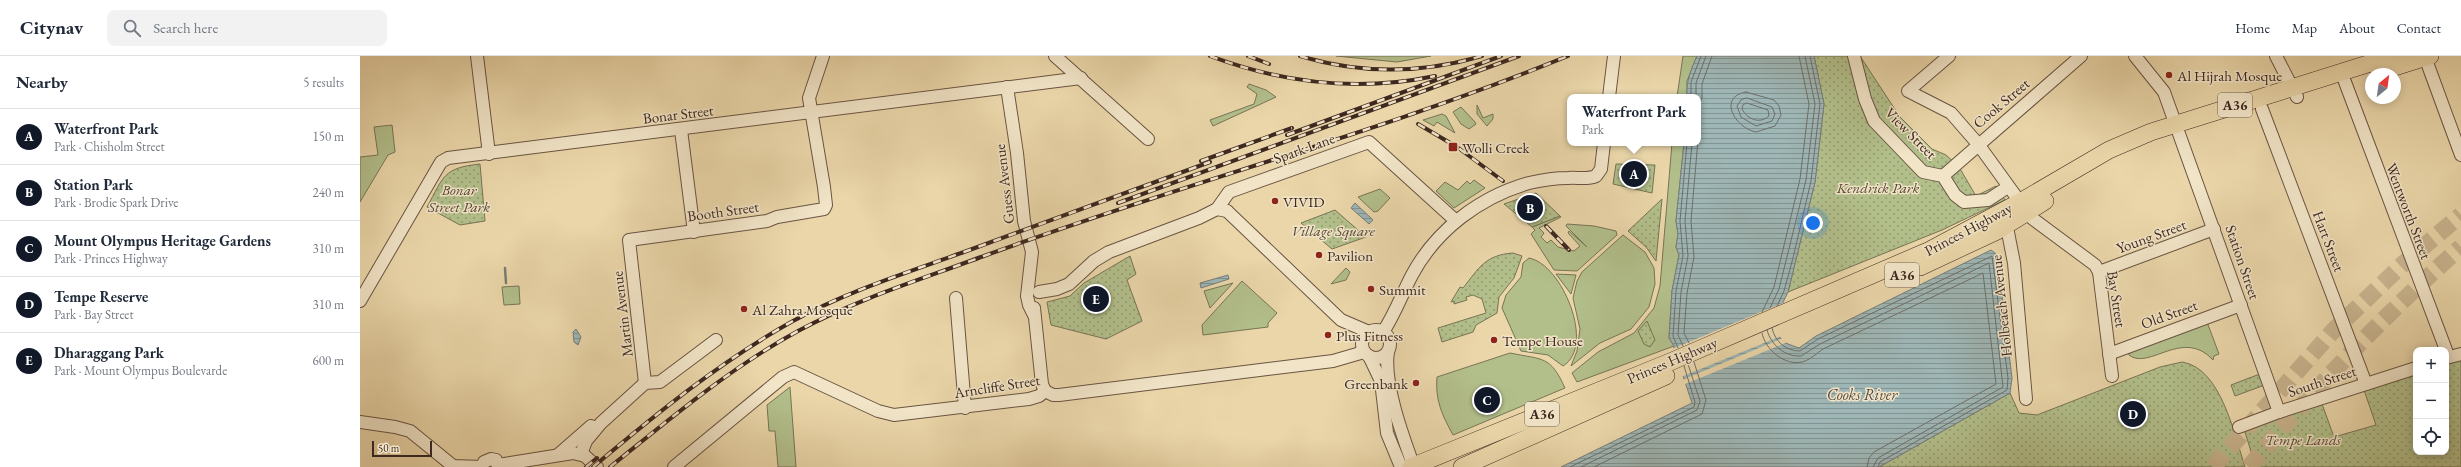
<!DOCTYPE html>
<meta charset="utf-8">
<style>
body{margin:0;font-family:"EB Garamond",serif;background:#f2f2f3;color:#1f2937}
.controls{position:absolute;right:12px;bottom:12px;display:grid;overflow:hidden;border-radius:8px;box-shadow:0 2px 10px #0003}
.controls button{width:36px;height:36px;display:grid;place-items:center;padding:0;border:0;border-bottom:1px solid #e0e1e3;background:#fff;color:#1f2937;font:20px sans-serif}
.compass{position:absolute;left:2005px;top:12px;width:36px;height:36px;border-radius:50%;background:#fff;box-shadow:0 2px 10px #0003;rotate:29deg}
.scale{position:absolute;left:12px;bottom:10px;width:60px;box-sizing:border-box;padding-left:4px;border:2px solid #3e2820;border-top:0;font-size:11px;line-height:14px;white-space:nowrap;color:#3e2820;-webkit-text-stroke:3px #f1e4c7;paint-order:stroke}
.you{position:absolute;left:1453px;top:167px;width:14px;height:14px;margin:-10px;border:3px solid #fff;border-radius:50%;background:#1a73e8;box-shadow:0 0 0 6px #1a73e833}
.badge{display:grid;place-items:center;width:26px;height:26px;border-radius:50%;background:#111827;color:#fff;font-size:13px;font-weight:700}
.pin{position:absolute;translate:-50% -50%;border:2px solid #fff;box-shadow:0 1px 4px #0006}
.popup{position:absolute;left:1207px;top:38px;width:134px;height:52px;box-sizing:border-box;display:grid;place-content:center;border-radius:8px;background:#fff;filter:drop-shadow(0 1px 3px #0005);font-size:13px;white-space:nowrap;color:#747a83}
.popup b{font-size:15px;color:#1f2937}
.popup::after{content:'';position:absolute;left:50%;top:100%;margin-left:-8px;border:8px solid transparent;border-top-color:#fff}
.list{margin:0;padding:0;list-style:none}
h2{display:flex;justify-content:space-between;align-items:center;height:52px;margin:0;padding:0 16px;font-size:17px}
h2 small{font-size:13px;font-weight:400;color:#747a83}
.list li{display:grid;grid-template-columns:26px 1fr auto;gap:12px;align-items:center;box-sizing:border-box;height:56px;padding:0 16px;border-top:1px solid #e0e1e3}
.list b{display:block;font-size:15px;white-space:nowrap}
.list p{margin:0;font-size:13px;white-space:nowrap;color:#747a83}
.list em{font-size:13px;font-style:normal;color:#747a83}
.icon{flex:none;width:22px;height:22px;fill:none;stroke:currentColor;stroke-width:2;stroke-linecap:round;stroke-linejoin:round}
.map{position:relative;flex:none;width:2101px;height:411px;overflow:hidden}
header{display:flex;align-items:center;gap:24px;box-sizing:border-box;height:56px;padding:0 20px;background:#fff;border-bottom:1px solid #e0e1e3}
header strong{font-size:19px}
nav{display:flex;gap:22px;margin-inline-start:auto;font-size:14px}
.search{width:280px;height:36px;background:#f2f2f3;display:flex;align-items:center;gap:10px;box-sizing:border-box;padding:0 14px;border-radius:8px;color:#747a83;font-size:15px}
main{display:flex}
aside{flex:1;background:#fff}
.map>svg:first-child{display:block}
</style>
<header>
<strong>Citynav</strong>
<div class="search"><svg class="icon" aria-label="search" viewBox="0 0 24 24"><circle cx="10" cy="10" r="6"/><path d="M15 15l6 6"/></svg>Search here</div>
<nav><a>Home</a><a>Map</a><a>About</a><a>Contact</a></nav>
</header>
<main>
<aside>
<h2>Nearby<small>5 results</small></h2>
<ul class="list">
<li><span class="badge">A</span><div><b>Waterfront Park</b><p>Park · Chisholm Street</p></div><em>150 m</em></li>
<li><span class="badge">B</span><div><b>Station Park</b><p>Park · Brodie Spark Drive</p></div><em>240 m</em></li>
<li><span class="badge">C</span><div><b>Mount Olympus Heritage Gardens</b><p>Park · Princes Highway</p></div><em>310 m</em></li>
<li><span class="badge">D</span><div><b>Tempe Reserve</b><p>Park · Bay Street</p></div><em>310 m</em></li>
<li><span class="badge">E</span><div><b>Dharaggang Park</b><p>Park · Mount Olympus Boulevarde</p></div><em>600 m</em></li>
</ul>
</aside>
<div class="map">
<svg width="2101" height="411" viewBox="0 0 2101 411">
<defs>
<pattern id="park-dots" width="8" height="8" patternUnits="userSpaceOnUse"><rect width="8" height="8" fill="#b2bf8b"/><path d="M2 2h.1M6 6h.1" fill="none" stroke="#929b71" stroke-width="1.8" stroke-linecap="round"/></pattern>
<pattern id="water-rules" width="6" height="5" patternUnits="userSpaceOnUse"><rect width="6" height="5" fill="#9eb6b5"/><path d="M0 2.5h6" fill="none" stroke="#829493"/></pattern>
</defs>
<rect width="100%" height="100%" fill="#ead6a9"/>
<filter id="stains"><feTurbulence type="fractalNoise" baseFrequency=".005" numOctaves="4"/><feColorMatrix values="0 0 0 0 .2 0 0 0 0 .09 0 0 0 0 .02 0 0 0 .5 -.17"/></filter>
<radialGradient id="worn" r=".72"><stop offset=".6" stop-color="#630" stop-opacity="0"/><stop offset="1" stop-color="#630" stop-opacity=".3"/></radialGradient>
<!-- green -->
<g fill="#b2bf8b" stroke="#787456">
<path d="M976 0H1071L1037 6Z"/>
<path d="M1323 0H1337L1327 25V41H1317Z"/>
<path d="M889 28 906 34 916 41 853 70 850 64 894 48 897 38 887 31Z"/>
<path d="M1117 49 1123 62 1133 58V63L1127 70 1117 58Z"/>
<path d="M1101 51 1115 66 1116 68 1109 73 1101 68 1093 56Z"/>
<path d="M1082 58 1086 60 1095 77 1077 66 1074 70 1063 64Z"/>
<path d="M32 69 35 96 28 99 0 146V101L18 99 14 71Z"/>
<path d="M1312 87H1324L1316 165 1318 178 1316 191 1319 199 1312 235 1309 282 1314 290 1217 326 1212 317 1238 296 1274 277 1294 252 1300 230Z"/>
<path d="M1114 124 1125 132 1094 152 1076 135 1085 126 1098 134 1107 125 1110 128Z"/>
<path d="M1020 133 1030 142 1018 155 1014 156 998 141Z"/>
<path d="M1200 160 1201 161 1179 172 1184 177 1181 181 1187 187 1191 184 1198 191 1214 195 1220 190 1208 177 1209 175 1227 191 1206 170 1207 168 1234 170 1256 175 1257 179 1217 215 1194 214 1171 178 1175 174 1172 171Z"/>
<path d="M1263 179 1285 196 1294 212 1295 228 1289 251 1271 273 1240 287 1211 310 1217 295 1220 273 1213 242 1217 225 1222 216Z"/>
<path d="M1169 202C1202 208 1236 290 1203 310L1188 299 1161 295 1142 252 1146 239 1161 221 1163 207Z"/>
<path d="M986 212 990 216 986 224 971 228Z"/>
<path d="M1196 218 1216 219 1211 238Z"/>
<path d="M882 225 917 257 908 267V271L843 279 842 269Z"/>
<path d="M873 227 850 252 844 235Z"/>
<path d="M159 230 160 248 144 249 142 231Z"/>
<path d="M1847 266 1859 298 1854 300 1853 304C1823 271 1789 315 1769 299V297Z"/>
<path d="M1150 297C1183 304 1190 299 1205 332L1093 379C1082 359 1075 344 1077 321Z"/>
<path d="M430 331 436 411H418L415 375H409L407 349Z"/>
</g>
<!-- park -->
<g fill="url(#park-dots)" stroke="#787456">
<path d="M1454 0H1500L1540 61 1572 93 1586 99 1599 111 1616 140 1636 130 1645 144 1582 174 1428 236 1455 126 1464 48Z"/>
<path d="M120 108 125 165 100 169 67 151C84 120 83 112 120 108Z"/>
<path d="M1256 108 1295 109 1292 137 1253 128Z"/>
<path d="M1176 137 1200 160 1172 171 1144 148Z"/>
<path d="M1302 143 1296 205 1286 191 1268 175Z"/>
<path d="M975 154 1006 181 972 193 941 167Z"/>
<path d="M1153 197 1162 200 1154 222 1139 241 1137 257 1116 269 1113 276 1082 286 1078 272 1126 257 1122 243 1113 239 1106 241 1107 244 1094 248V245L1091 246 1100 231 1103 232C1119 212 1125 199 1153 197Z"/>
<path d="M770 200 776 218 767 224 782 265 746 283 691 269 687 246 710 240 724 227Z"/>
<path d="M1287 265 1295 284 1290 291 1284 288 1278 275Z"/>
<path d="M2101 304V411H1896L1884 373 1962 348 1974 381 2016 369 2004 334 2056 318V396H2086V309Z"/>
<path d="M1822 306C1861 312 1874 378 1885 411H1519L1650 337 1659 357 1677 359 1800 311Z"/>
<path d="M1905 316 1910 327 1875 340 1871 329Z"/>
</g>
<!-- water -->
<g fill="url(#water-rules)" stroke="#787d79">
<path d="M1337 0H1454L1464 48 1455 126 1428 236 1414 265 1418 280 1428 288 1439 292 1456 280 1631 194 1635 197 1638 206 1652 322 1650 337 1519 411H1201L1332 347 1321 314 1314 301V290L1309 282 1312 235 1319 199 1316 191 1318 178 1316 165 1324 87H1338V41H1327C1326 25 1331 14 1337 0Z"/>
<path d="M995 147 1013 164 1009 168 991 152Z"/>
<path d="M868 219 869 223 841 232 840 227Z"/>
<path d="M216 273 221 281 218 289 214 286 213 276Z"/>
</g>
<!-- pier -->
<g fill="#ead6a9">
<path d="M1425 246 1417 265 1421 280 1321 321 1312 301V293Z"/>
<path d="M1423 282 1428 286 1323 329 1322 324Z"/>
</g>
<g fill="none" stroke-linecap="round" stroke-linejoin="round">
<!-- shore -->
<g stroke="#6e6f6a" stroke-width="1">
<path d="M1386 36 1414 44 1419 50 1421 59 1415 70 1396 76C1375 72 1357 41 1386 36Z"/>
<path d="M1331 41V26L1341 0"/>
<path d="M1336 41V27L1346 0"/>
<path d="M1387 42 1412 51 1415 58 1412 65 1396 70 1381 61 1377 50 1381 44Z"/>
<path d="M1387 47 1408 54 1409 60C1400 68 1388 64 1382 53L1383 49Z"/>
<path d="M1338 51 1342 42V28L1352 0"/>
<path d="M1417 250 1424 235 1433 202 1451 125 1460 48 1450 0"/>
<path d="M1410 252 1419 233 1446 124 1455 48 1445 0"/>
<path d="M1402 256 1414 231 1440 123 1449 48 1439 0"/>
<path d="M1412 272C1415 286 1426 295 1440 295L1458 283 1632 200 1648 322 1647 334 1520 406 1518 411"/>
<path d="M1407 274C1411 289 1425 301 1441 300L1460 288 1629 207 1643 331 1518 402 1513 411"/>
<path d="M1402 277C1405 293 1424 310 1442 306 1450 304 1457 297 1463 293L1623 217 1636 328 1514 396 1509 402 1507 411"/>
<path d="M1329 287 1324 277 1327 237 1334 201 1331 165 1338 84"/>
<path d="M1323 290 1318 279 1321 236 1328 200 1325 165 1332 87"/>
<path d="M1318 292 1313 280 1316 235 1323 200 1320 165 1327 87"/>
<path d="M1210 411 1334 351 1335 346 1324 310"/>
<path d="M1221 411 1337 354 1340 345 1328 308"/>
<path d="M1234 411 1342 358 1346 344 1334 306"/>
</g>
<!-- stream -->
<path stroke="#787d79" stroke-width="2.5" d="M145 212 146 227"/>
<!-- highway-tunnel -->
<g stroke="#c8b38e" stroke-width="17" stroke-dasharray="17 8" stroke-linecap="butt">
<path d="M1853 411 1972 276 2044 207 2101 159"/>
<path d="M1889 411C1955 332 2024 259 2101 191"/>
</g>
<defs>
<g id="minor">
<path d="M117 0 129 98"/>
<path d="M695 0 788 83"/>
<path d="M1494 0 1505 43 1514 65 1563 116 1583 120 1595 139 1604 146 1628 144 1648 131"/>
<path d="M1589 0 1548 35 1591 57 1618 88 1660 146"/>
<path d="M1775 0 1804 36 1919 356"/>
<path d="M1916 0 1937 41"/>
<path d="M2065 1 2101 99"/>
<path d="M1985 26 2086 294"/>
<path d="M647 31 657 97 664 165 672 196 667 240 669 249 674 259"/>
<path d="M1249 41 1254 0"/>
<path d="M1902 53 2006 328"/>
<path d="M321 74 334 176"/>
<path d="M1583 120 1721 0"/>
<path d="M857 153 869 136 1009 86 1096 165"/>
<path d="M867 155 981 264 1009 276"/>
<path d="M1665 157 1735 209 1739 216 1752 320"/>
<path d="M1645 161 1654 207 1666 343"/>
<path d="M1739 216 1854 173"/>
<path d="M679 236 697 233 709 228 734 205 749 196 839 162 857 153 867 155"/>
<path d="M596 242 605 352"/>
<path d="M0 245 81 106 88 102 721 22"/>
<path d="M674 252 682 328 685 335"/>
<circle cx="1016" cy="288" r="14"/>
<path d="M1023 276C1035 258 1042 238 1052 219 1076 174 1120 141 1169 127 1182 124 1195 122 1208 122 1217 121 1227 124 1236 120L1241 113 1244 87"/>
<path d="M1028 296C1023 327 1043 381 1054 411"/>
<path d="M1749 298 1881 249"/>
<path d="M1009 300 1021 325 1027 377 1041 411"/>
<path d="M2086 302 2101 298"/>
<path d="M285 327 269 184 407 165 417 161 464 153 466 149 464 131 449 42 463 0"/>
<path d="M685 335 693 339H699L973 305 1004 296"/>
<path d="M0 366 35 371 50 375 93 410 122 411"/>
<path d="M1879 371 1919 356 2056 312"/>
<path d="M199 398 231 370"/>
<path d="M221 398 226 385 241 367 285 327 300 326 356 284"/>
<path d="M138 409 213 397 225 400 237 411"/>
<path d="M122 411 124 406 131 403 136 404 138 411"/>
<path d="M314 411 423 321 434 316 518 355 534 359 669 343 679 340 685 335"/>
</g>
<g id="highway">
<path d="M2019 16 2070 0"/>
<path d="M1560 211 1637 175 1685 145"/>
<path d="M1051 411 1310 306 1570 194 1660 146 1749 94 1791 76 2033 0"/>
<path d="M1102 411 1306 320"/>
</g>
</defs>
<!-- minor casing -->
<use href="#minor" stroke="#695442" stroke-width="14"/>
<!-- highway casing -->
<use href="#highway" stroke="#3e2820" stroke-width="18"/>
<!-- minor -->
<use href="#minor" stroke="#f1e4c7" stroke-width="12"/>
<!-- highway -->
<use href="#highway" stroke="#ead6a9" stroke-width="17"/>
<defs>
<g id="rail">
<path d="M850 0C922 27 999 36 1075 20"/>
<path d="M888 0 909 8"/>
<path d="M940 0C1000 18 1061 18 1122 0"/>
<path d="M1058 68 1097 91 1143 125"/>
<path d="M927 79 1141 0"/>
<path d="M841 105 932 72"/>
<path d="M758 147 1159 0"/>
<path d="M1186 170 1209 194"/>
<path d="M226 411 237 402"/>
<path d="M233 411C296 358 361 305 433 265 488 235 546 217 604 196 686 166 768 136 850 106"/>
<path d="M250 411C311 362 370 312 438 275 497 243 562 223 624 200 817 129 1017 78 1208 0"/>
</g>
</defs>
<!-- rail casing -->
<use href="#rail" stroke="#3e2820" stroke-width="4"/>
<!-- rail -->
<use href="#rail" stroke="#f1e4c7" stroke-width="2.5" stroke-dasharray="8" stroke-linecap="butt"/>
</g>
<!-- markers -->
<g fill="#8f2418" stroke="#f1e4c7" stroke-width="1.5">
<circle cx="1809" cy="19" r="4"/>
<rect x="1088" y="86" width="10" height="10" rx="2"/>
<circle cx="915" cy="145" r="4"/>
<circle cx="959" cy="199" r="4"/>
<circle cx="1011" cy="233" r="4"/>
<circle cx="384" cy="253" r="4"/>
<circle cx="968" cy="279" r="4"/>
<circle cx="1134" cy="284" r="4"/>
<circle cx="1056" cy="327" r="4"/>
</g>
<g text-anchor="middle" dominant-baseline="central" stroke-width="3" stroke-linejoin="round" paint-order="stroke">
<!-- shield labels -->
<g fill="#f1e4c7" stroke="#746052" stroke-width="1">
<rect x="1858" y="37" width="34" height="24" rx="3"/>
<rect x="1525" y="207" width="34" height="24" rx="3"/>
<rect x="1165" y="346" width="34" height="24" rx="3"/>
</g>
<g font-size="14" font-weight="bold" fill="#3e2820">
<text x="1875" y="49">A36</text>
<text x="1542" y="219">A36</text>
<text x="1182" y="358">A36</text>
</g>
<!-- poi labels -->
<g font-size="15" fill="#3e2820" stroke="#f1e4c7" text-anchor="start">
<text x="1817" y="19">Al Hijrah Mosque</text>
<text x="1102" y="91">Wolli Creek</text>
<text x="923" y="145">VIVID</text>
<text x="967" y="199">Pavilion</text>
<text x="1019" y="233">Summit</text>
<text x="392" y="253">Al Zahra Mosque</text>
<text x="976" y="279">Plus Fitness</text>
<text x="1142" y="284">Tempe House</text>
<text x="1048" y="327" text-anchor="end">Greenbank</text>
</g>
<!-- street labels -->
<g font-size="15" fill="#3e2820" stroke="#f1e4c7">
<text transform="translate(1641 47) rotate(-40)">Cook Street</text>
<text transform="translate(318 58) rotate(-7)">Bonar Street</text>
<text transform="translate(1551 77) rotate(45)">View Street</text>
<text transform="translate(944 92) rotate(-20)">Spark Lane</text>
<text transform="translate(644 128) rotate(-97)">Guess Avenue</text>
<text transform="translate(363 155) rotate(-8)">Booth Street</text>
<text transform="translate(2049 155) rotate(69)">Wentworth Street</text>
<text transform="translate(1608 173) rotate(-28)">Princes Highway</text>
<text transform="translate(1791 180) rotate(-20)">Young Street</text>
<text transform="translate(1969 185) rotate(69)">Hart Street</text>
<text transform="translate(1883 206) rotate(71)">Station Street</text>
<text transform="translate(1757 243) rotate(81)">Bay Street</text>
<text transform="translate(1641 250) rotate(-96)">Holbeach Avenue</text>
<text transform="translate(262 258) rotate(-97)">Martin Avenue</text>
<text transform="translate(1809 258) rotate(-20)">Old Street</text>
<text transform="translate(1312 304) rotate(-23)">Princes Highway</text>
<text transform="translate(1962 325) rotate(-18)">South Street</text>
<text transform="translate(637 330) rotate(-9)">Arncliffe Street</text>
</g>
<!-- park labels -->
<g font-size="15" font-style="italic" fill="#554635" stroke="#f1e4c7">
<text x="1518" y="131">Kendrick Park</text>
<text x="99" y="133">Bonar<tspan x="99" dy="17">Street Park</tspan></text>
<text x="973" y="174">Village Square</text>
<text x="1943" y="383">Tempe Lands</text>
</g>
<!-- water labels -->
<g font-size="16" font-style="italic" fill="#564c45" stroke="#f1e4c7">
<text x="1502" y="338">Cooks River</text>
</g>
</g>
<rect width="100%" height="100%" filter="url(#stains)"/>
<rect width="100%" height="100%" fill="url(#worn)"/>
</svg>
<div class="controls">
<button>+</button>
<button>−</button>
<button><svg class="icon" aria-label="locate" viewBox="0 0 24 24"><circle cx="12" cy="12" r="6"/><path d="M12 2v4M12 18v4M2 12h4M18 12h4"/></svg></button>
</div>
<svg class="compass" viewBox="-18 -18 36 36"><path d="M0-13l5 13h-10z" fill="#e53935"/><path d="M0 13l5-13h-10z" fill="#747a83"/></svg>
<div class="scale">50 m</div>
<div class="you"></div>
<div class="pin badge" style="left:1274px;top:118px">A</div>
<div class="popup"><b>Waterfront Park</b>Park</div>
<div class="pin badge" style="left:1170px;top:152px">B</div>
<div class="pin badge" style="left:1127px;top:344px">C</div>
<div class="pin badge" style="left:1773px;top:358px">D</div>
<div class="pin badge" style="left:736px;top:243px">E</div>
</div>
</main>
